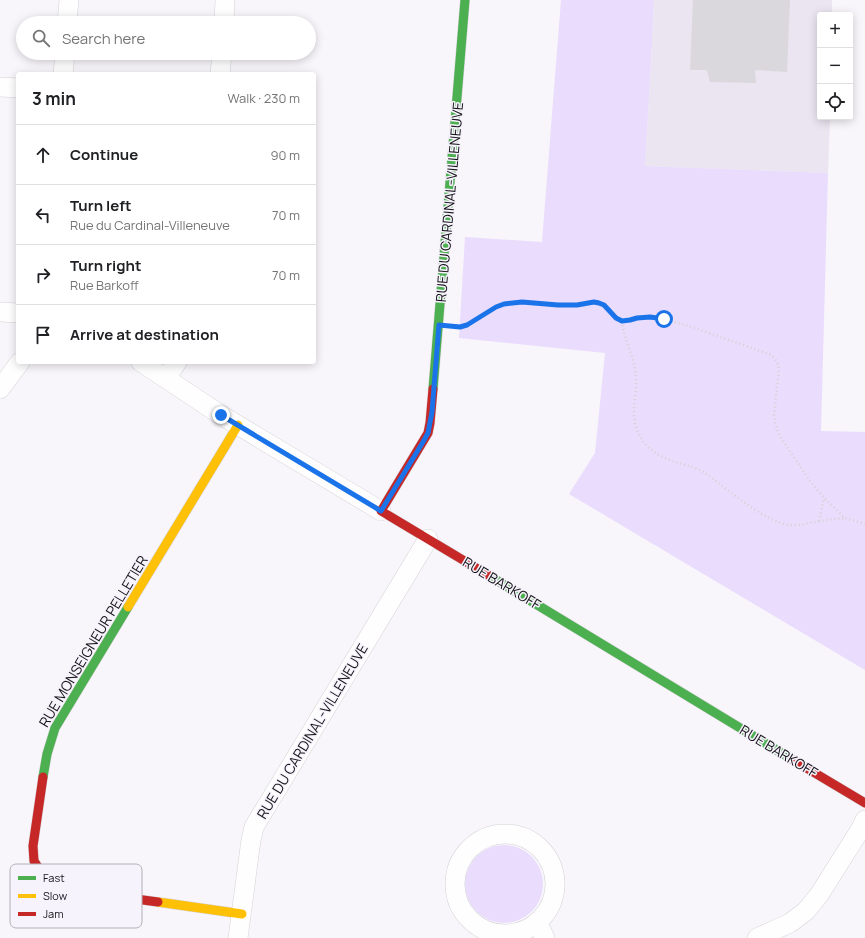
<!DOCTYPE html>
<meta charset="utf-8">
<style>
body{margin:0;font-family:Manrope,sans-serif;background:#f6f6f6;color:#202124}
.controls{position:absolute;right:12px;top:12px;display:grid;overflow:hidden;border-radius:4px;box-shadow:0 2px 10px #0003}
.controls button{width:36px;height:36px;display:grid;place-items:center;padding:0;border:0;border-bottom:1px solid #e0e0e0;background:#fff;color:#202124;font:20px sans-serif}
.stop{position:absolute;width:12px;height:12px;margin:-9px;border:3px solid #1a73e8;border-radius:50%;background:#fff}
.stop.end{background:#1a73e8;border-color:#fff;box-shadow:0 1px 4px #0008}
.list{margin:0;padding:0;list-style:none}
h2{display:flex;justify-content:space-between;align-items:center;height:52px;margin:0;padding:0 16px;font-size:17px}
h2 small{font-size:13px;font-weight:400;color:#757577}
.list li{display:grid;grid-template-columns:26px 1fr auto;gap:12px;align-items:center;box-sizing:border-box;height:60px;padding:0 16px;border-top:1px solid #e0e0e0}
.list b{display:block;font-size:15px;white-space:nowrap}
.list p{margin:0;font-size:13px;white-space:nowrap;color:#757577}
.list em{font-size:13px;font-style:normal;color:#757577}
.icon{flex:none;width:22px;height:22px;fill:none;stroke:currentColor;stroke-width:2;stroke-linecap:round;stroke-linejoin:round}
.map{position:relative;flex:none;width:865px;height:938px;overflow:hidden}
.search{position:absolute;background:#fff;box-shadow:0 2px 10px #0003;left:16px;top:16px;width:300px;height:44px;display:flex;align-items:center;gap:10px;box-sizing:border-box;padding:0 14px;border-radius:22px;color:#757577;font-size:15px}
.panel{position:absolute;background:#fff;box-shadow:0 2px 10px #0003;left:16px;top:72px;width:300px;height:292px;border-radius:4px}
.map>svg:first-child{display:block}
</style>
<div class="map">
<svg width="865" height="938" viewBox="0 0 865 938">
<rect width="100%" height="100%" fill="#f8f5fb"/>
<!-- built -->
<path fill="#eae5f1" d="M654 0H832V15H820V117H830L828 173 645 166 651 63Z"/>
<!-- green -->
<g fill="#e9dcfd">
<path d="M561 0H654L651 63 645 166 828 173 821 431 865 432V670L569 494 595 453 605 353 459 338 465 237 542 242Z"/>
<circle cx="504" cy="884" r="39"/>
</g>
<!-- building -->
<path fill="#dad8dc" d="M693 0H790L787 72 755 70 756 83 710 82 707 70H690Z"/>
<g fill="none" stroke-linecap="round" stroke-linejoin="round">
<defs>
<g id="street">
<path d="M67 23 69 0"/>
<path d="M224 23 225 0"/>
<path d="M63 74 65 53"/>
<path d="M220 74 222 53"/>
<path d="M0 87 18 88"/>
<path d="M0 312 18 313"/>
<path d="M141 362 221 415 381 511"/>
<path d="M166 378 177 362"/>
<path d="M0 389 20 362"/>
<circle cx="505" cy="884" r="50"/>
<path d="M537 922 545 938"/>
<path d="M238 938 251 840 254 827 428 539"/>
<path d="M757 938 790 923 806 911 819 895 860 830 865 820"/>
</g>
<g id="fast">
<path d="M433 389 465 0"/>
<path d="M488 575 793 760"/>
<path d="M43 777 47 754 55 728 128 607"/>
</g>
<g id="slow">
<path d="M128 607 238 425"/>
<path d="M158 902 242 914"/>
</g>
<g id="jam">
<path d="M433 389 430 423 428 433 381 511 488 575"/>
<path d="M793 760 865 803"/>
<path d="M43 777 33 846 34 861 43 875 58 886 76 891 158 902"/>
</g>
</defs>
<!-- street casing -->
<use href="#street" stroke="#d4d2d6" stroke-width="20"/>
<!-- fast casing -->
<use href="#fast" stroke="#d4d2d6" stroke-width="10"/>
<!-- slow casing -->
<use href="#slow" stroke="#d4d2d6" stroke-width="10"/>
<!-- jam casing -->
<use href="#jam" stroke="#d4d2d6" stroke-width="10"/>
<!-- path -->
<g stroke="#d3d3d4" stroke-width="2.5" stroke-dasharray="1 3" stroke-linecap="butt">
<path d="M622 321C624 340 634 356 636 375 637 387 634 400 634 412 634 436 648 452 670 460 681 464 692 466 702 471 726 487 763 522 790 525 799 526 807 523 815 522 825 520 835 519 845 518"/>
<path d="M457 327 467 325 489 310 504 304 522 302 558 305H577L594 302 599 303 603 305 616 318 622 321 630 320 637 318 656 317 692 327 769 354C775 358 778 362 779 369L774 415 775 422 779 435 810 481 824 498 845 518 865 524"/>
<path d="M819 521 824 498"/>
</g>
<!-- street -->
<use href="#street" stroke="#fefefe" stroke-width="19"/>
<!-- fast -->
<use href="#fast" stroke="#4caf50" stroke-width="9"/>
<!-- slow -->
<use href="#slow" stroke="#ffc107" stroke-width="9"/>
<!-- jam -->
<use href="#jam" stroke="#c62828" stroke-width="9"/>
</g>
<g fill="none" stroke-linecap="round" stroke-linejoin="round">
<!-- route -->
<path stroke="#1a73e8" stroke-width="5" d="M221 415 381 511 423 442 428 433 432 412 439 325 460 327 467 325 496 307 504 304 522 302 558 305H577L594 302 599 303 604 305 616 318 622 321 630 320 637 318 650 317 664 319"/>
</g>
<g text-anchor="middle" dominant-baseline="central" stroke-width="3" stroke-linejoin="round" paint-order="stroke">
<!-- street labels -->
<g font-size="14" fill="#161518" stroke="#f7f3fd">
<text transform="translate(449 202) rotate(-85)">RUE DU CARDINAL-VILLENEUVE</text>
<text transform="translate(502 583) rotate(31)">RUE BARKOFF</text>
<text transform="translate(93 641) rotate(-59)">RUE MONSEIGNEUR PELLETIER</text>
<text transform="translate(312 731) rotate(-59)">RUE DU CARDINAL-VILLENEUVE</text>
<text transform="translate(779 751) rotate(31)">RUE BARKOFF</text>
</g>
</g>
<!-- legend -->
<rect x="10" y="864" width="132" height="64" rx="6" fill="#f7f3fd" stroke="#b4b0b8" stroke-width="1"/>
<rect x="18" y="876" width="18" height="4" fill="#4caf50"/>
<rect x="18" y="894" width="18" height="4" fill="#ffc107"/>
<rect x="18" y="912" width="18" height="4" fill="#c62828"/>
<g font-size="11" fill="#161518">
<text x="43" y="882">Fast</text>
<text x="43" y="900">Slow</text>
<text x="43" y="918">Jam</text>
</g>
</svg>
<div class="controls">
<button>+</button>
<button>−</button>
<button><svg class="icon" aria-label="locate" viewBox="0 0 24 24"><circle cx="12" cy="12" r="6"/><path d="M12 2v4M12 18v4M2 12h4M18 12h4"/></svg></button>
</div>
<div class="stop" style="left:664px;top:319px"></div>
<div class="stop end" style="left:221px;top:415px"></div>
<div class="search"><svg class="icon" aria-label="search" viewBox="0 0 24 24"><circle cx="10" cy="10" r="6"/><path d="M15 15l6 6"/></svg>Search here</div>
<section class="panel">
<h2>3 min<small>Walk · 230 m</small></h2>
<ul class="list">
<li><svg class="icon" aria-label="ahead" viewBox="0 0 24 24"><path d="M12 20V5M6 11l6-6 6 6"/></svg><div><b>Continue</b></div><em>90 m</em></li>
<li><svg class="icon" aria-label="left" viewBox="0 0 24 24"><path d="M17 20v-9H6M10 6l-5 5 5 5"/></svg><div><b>Turn left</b><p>Rue du Cardinal-Villeneuve</p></div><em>70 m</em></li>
<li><svg class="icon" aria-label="right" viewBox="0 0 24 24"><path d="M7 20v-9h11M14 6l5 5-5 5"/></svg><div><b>Turn right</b><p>Rue Barkoff</p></div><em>70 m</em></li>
<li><svg class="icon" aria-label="arrive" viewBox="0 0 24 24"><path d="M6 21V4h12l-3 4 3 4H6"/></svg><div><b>Arrive at destination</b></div></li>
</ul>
</section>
</div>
